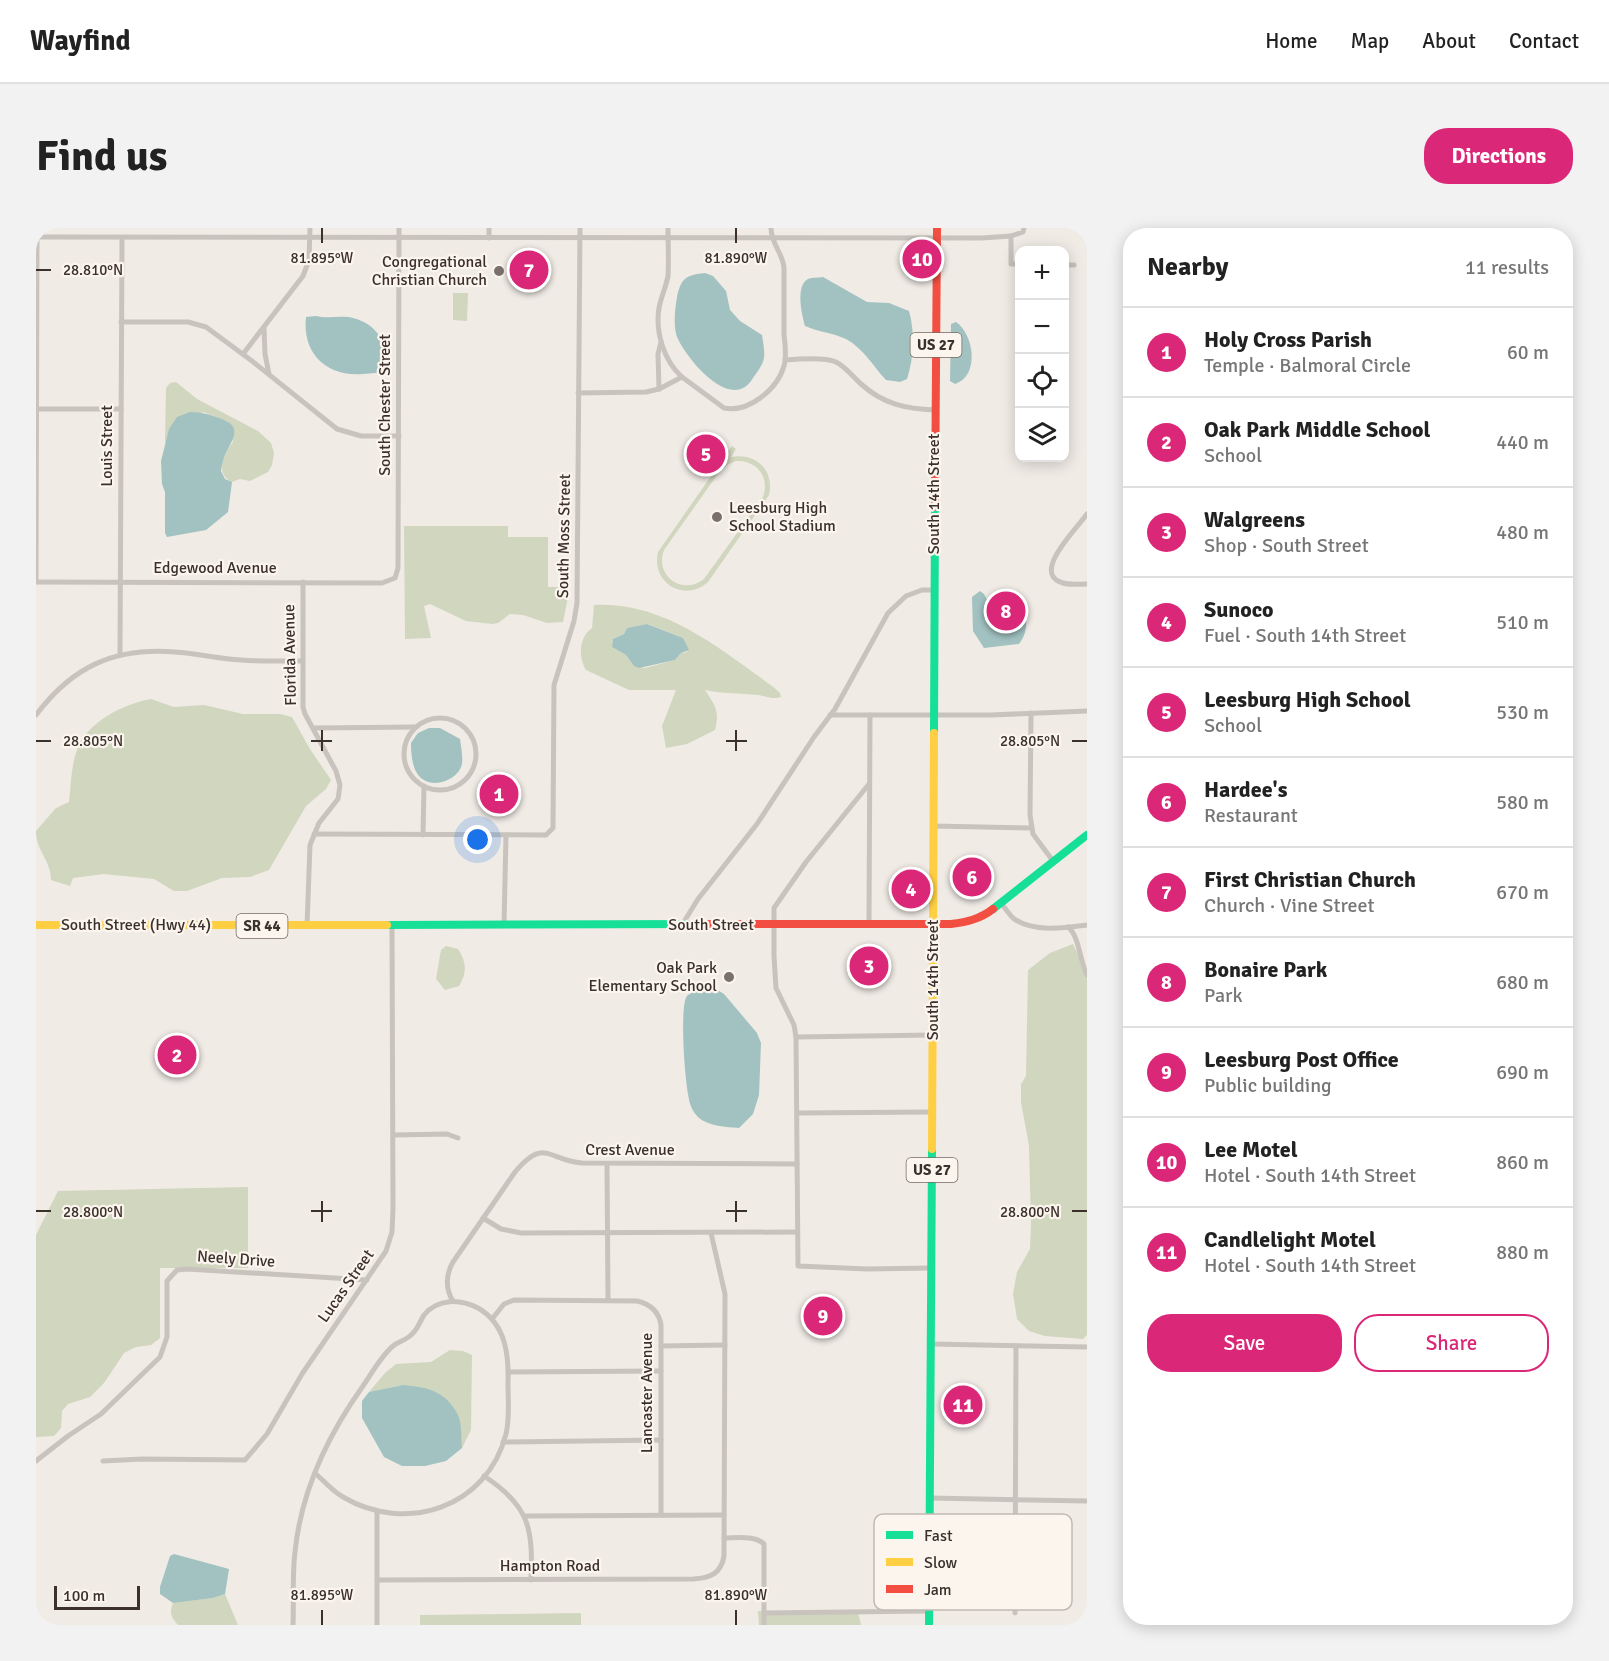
<!DOCTYPE html>
<meta charset="utf-8">
<style>
body{margin:0;font-family:Signika,sans-serif;background:#f2f2f2;color:#222}
.controls{position:absolute;right:18px;top:18px;display:grid;overflow:hidden;border-radius:12px;box-shadow:0 3px 15px #0003}
.controls button{width:54px;height:54px;display:grid;place-items:center;padding:0;border:0;border-bottom:2px solid #e0e0e0;background:#fff;color:#222;font:30px sans-serif}
.scale{position:absolute;left:18px;bottom:15px;width:86px;box-sizing:border-box;padding-left:6px;border:3px solid #3b302b;border-top:0;font-size:16px;line-height:21px;white-space:nowrap;color:#3b302b;-webkit-text-stroke:4px #fbf5ee;paint-order:stroke}
.you{position:absolute;left:442px;top:612px;width:21px;height:21px;margin:-15px;border:4px solid #fff;border-radius:50%;background:#1a73e8;box-shadow:0 0 0 9px #1a73e833}
.badge{display:grid;place-items:center;width:39px;height:39px;border-radius:50%;background:#db2777;color:#fff;font-size:20px;font-weight:700}
.pin{position:absolute;translate:-50% -50%;border:3px solid #fff;box-shadow:0 2px 6px #0006}
.list{margin:0;padding:0;list-style:none}
h2{display:flex;justify-content:space-between;align-items:center;height:78px;margin:0;padding:0 24px;font-size:26px}
h2 small{font-size:20px;font-weight:400;color:#767676}
.list li{display:grid;grid-template-columns:39px 1fr auto;gap:18px;align-items:center;box-sizing:border-box;height:90px;padding:0 24px;border-top:2px solid #e0e0e0}
.list b{display:block;font-size:22px;white-space:nowrap}
.list p{margin:0;font-size:20px;white-space:nowrap;color:#767676}
.list em{font-size:20px;font-style:normal;color:#767676}
.actions{display:flex;gap:12px;padding:18px 24px}
.actions a{flex:1;padding:14px 0;border:2px solid #db2777;border-radius:24px;text-align:center;font-size:21px;color:#db2777}
.actions .main{background:#db2777;color:#fff}
.icon{flex:none;width:33px;height:33px;fill:none;stroke:currentColor;stroke-width:2;stroke-linecap:round;stroke-linejoin:round}
.map{position:relative;flex:none;width:1051px;height:1397px;overflow:hidden;border-radius:24px}
header{display:flex;align-items:center;gap:36px;box-sizing:border-box;height:84px;padding:0 30px;background:#fff;border-bottom:2px solid #e0e0e0}
header strong{font-size:28px}
nav{display:flex;gap:33px;margin-inline-start:auto;font-size:21px}
.intro{display:flex;align-items:center;justify-content:space-between;box-sizing:border-box;height:144px;padding:0 36px}
h1{margin:0;font-size:42px}
.button{padding:15px 27px;border-radius:24px;background:#db2777;color:#fff;font-size:21px;font-weight:700}
main{display:flex;gap:36px;padding:0 36px}
aside{flex:1;background:#fff;border-radius:24px;box-shadow:0 3px 15px #0003}
.map>svg:first-child{display:block}
</style>
<header>
<strong>Wayfind</strong>
<nav><a>Home</a><a>Map</a><a>About</a><a>Contact</a></nav>
</header>
<div class="intro"><h1>Find us</h1><a class="button">Directions</a></div>
<main>
<div class="map">
<svg width="1051" height="1397" viewBox="0 0 1051 1397">
<rect width="100%" height="100%" fill="#f0ebe5"/>
<!-- green -->
<g fill="#d1d6bf" fill-rule="evenodd">
<path d="M417 65H432L431 93 417 92Z"/>
<path d="M140 154 161 171 222 203 235 215 238 225 236 237 232 244 214 253 204 251 196 254C178 245 188 226 197 214L193 194 167 184 129 216 130 160 134 155Z"/>
<path d="M696 218 700 221 695 229C719 224 739 242 733 267L672 354C648 375 615 355 622 324ZM700 233C721 232 734 249 727 269L668 351C647 368 618 348 628 322L684 243 693 236Z"/>
<path d="M368 298H472V309H512V359H531L533 364 527 394 511 395 487 387 474 386 462 395 456 396 430 393 394 376 388 378 395 410 369 411Z"/>
<path d="M558 377C627 373 683 420 736 458L744 465 745 469C737 472 730 468 722 467 703 465 687 466 669 462 679 478 684 482 679 502L651 516 630 520 626 498 640 462H593L550 442C542 429 543 409 556 400ZM612 396 647 410 651 424 645 425 639 432 609 440 598 438 590 427 576 419 577 411 588 406 591 400Z"/>
<path d="M115 471 138 479 168 477 207 486H244L256 489 274 521 295 552 290 561 270 578 233 642 214 649 186 650 151 663H138L118 651 68 646 37 650 34 658 15 652C15 632 0 623 0 603L20 580 33 574C35 557 35 538 41 522 51 494 87 476 115 471Z"/>
<path d="M1037 716 1051 745V1107L1047 1111 1009 1108 993 1103 981 1091 977 1066 981 1044 994 1021 995 996 993 918 985 874V856L990 848 992 742 1014 725Z"/>
<path d="M410 718 422 721C431 735 431 745 423 758L409 762 400 751 405 722Z"/>
<path d="M212 959V1040H124V1110L115 1117 100 1119 88 1125 68 1155 54 1169 32 1176 26 1183 25 1200 18 1208 0 1209V1007L22 963Z"/>
<path d="M414 1122 427 1123 436 1127 435 1202 426 1220 422 1188 367 1157 333 1164 349 1145 360 1136 395 1134Z"/>
<path d="M189 1366 202 1397H142C135 1389 133 1385 137 1375L177 1370Z"/>
<path d="M722 1383 822 1384 825 1397H723Z"/>
<path d="M545 1385V1397H384V1387Z"/>
</g>
<!-- water -->
<g fill="#a1c2c1">
<path d="M669 45 677 48 690 63 694 82 704 93 726 107C730 132 730 132 715 153 693 183 650 130 641 109 637 97 639 81 641 69 645 50 650 47 669 45Z"/>
<path d="M787 49 831 74 853 75 873 83C879 104 878 130 871 151L864 154 850 152C838 139 827 120 810 111 797 105 783 104 769 98 766 87 759 58 772 51 776 49 783 50 787 49Z"/>
<path d="M280 88C292 91 305 87 317 90 341 96 354 117 350 140 344 146 335 145 327 146 291 149 266 126 270 89Z"/>
<path d="M920 94C938 106 944 148 919 156L914 153 915 96Z"/>
<path d="M154 184C166 184 175 187 186 191 204 198 199 208 192 221 188 227 186 236 185 243L189 251 196 254 192 284 170 302 131 309 129 305V264L126 256 125 233 133 201 141 189Z"/>
<path d="M944 363 948 366 953 376 988 381C992 393 991 406 983 416L948 420 937 403 936 369Z"/>
<path d="M611 396 647 410 653 422 645 425 639 432 603 440 598 438 590 427 576 419 577 411 588 406 591 400Z"/>
<path d="M393 500H404L424 511C425 519 427 528 426 536 422 553 395 562 383 548 376 540 375 525 375 515L382 505Z"/>
<path d="M673 761H680L688 766 721 805 725 815 723 867 717 886 703 900C690 899 673 898 663 890 660 887 656 882 655 878 649 865 643 777 651 768 656 763 667 763 673 761Z"/>
<path d="M367 1157C391 1159 410 1163 422 1187 426 1196 425 1210 426 1220L410 1233 389 1238H366L348 1229 326 1190V1173L333 1164Z"/>
<path d="M138 1326 193 1341 189 1366 177 1370 137 1375 124 1366V1359L134 1328Z"/>
</g>
<g fill="none" stroke-linecap="round" stroke-linejoin="round">
<!-- street -->
<g stroke="#c9c3be" stroke-width="5">
<path d="M453 0V10"/>
<path d="M632 0C632 16 633 32 632 48 630 59 625 69 623 80 619 104 628 133 646 149L688 180C712 185 741 162 748 138 751 129 749 116 748 106 748 84 748 62 748 40 747 25 735 16 735 0"/>
<path d="M975 8V36H984"/>
<path d="M0 9 946 10 975 8 987 4 988 0"/>
<path d="M1028 37H1038"/>
<path d="M85 94H152L170 99 216 133 301 201 325 208H363"/>
<path d="M228 100 229 126 233 146"/>
<path d="M207 126 267 48 273 32 274 0"/>
<path d="M749 132C762 131 789 129 800 134 810 139 817 149 825 156 847 176 870 181 899 182"/>
<path d="M623 161 622 126 625 114"/>
<path d="M542 165 610 164 623 161 646 149"/>
<path d="M0 181H85"/>
<path d="M1051 286C1042 299 999 341 1022 353 1031 358 1042 356 1051 356"/>
<path d="M0 354 346 355 359 350 362 340 363 0"/>
<path d="M0 354 1 9"/>
<path d="M267 354V479L269 486 300 543 304 557 302 571 283 595 274 617 271 698"/>
<path d="M84 427 86 10"/>
<path d="M995 485 994 587 997 606 1017 633"/>
<path d="M0 487C36 439 78 419 139 424 157 425 175 429 193 431 217 434 242 433 267 433"/>
<path d="M794 487H955L1051 483"/>
<circle cx="404" cy="526" r="36"/>
<path d="M277 500 380 499"/>
<path d="M833 556 770 634 738 680V728L740 760 758 797 760 809 762 1038 831 1041 896 1040"/>
<path d="M897 598 996 600"/>
<path d="M278 606 510 607 517 600 518 457 538 393 541 375 544 0"/>
<path d="M387 607 388 558"/>
<path d="M965 675C969 680 973 686 977 690 996 705 1029 700 1051 697"/>
<path d="M468 697 470 608"/>
<path d="M646 697 662 671 721 596 778 509 799 481 852 385 870 368 886 362H898"/>
<path d="M833 697 834 487"/>
<path d="M1032 699C1043 707 1044 734 1051 747"/>
<path d="M760 809 897 807"/>
<path d="M761 885 896 884"/>
<path d="M358 907 411 906 422 910"/>
<path d="M571 936 572 1071"/>
<path d="M447 990 465 1001 485 1005 761 1004"/>
<path d="M417 1073C409 1061 410 1046 417 1034L479 944C508 909 512 932 546 935L761 936"/>
<path d="M456 1091 468 1076 478 1072 601 1073C614 1076 623 1084 625 1097V1287"/>
<path d="M895 1116 1051 1119"/>
<path d="M625 1118 689 1117"/>
<path d="M473 1144 625 1143"/>
<path d="M467 1214 625 1212"/>
<path d="M0 1233 32 1208 65 1186 124 1129 131 1109V1053L141 1042 151 1041 331 1052"/>
<path d="M67 1233 106 1231 209 1232 231 1206 266 1146 350 1023 356 1004 357 980 356 697"/>
<path d="M448 1248C494 1278 497 1301 495 1352"/>
<path d="M894 1270 1051 1273"/>
<path d="M489 1288 688 1287"/>
<path d="M688 1310C700 1310 719 1307 728 1316V1397"/>
<path d="M341 1352 657 1351C674 1350 685 1346 688 1328L689 1066 675 1005"/>
<path d="M728 1385 893 1383"/>
<path d="M979 1385 980 1118"/>
<path d="M257 1397C258 1373 256 1348 259 1324 265 1264 292 1207 327 1158 336 1145 345 1128 357 1118 363 1113 371 1112 376 1106 382 1101 384 1093 388 1087 402 1070 424 1071 442 1080 470 1096 473 1127 472 1156 472 1172 474 1190 470 1206 451 1280 370 1306 307 1269 296 1263 288 1253 279 1245"/>
<path d="M341 1397V1284"/>
</g>
<!-- fast -->
<g stroke="#16e098" stroke-width="8">
<path d="M898 505 899 279"/>
<path d="M957 681 1051 607"/>
<path d="M351 697 672 696"/>
<path d="M893 1397 896 921"/>
</g>
<!-- slow -->
<g stroke="#ffcf43" stroke-width="8">
<path d="M0 697H351"/>
<path d="M896 921 898 505"/>
</g>
<!-- jam -->
<g stroke="#f24e42" stroke-width="8">
<path d="M899 279 901 0"/>
<path d="M672 696H915C931 694 944 691 957 681"/>
</g>
</g>
<!-- ticks -->
<path fill="none" stroke="#3b302b" stroke-width="2" d="M286 0V15M700 0V15M0 42H15M286 502V523M700 502V523M0 513H15M275 513H296M690 513H711M1036 513H1051M286 973V994M700 973V994M0 983H15M275 983H296M690 983H711M1036 983H1051M286 1382V1397M700 1382V1397"/>
<!-- markers -->
<g fill="#7a716c" stroke="#fbf5ee" stroke-width="2">
<circle cx="463" cy="43" r="6"/>
<circle cx="681" cy="289" r="6"/>
<circle cx="693" cy="749" r="6"/>
</g>
<g text-anchor="middle" dominant-baseline="central" stroke-width="4.5" stroke-linejoin="round" paint-order="stroke">
<!-- shield labels -->
<g fill="#fbf5ee" stroke="#756b66" stroke-width="1.5">
<rect x="874.5" y="105" width="51" height="24" rx="4.5"/>
<rect x="200.5" y="686" width="51" height="24" rx="4.5"/>
<rect x="870.5" y="930" width="51" height="24" rx="4.5"/>
</g>
<g font-size="15" font-weight="bold" fill="#3b302b">
<text x="900" y="117">US 27</text>
<text x="226" y="698">SR 44</text>
<text x="896" y="942">US 27</text>
</g>
<!-- poi labels -->
<g font-size="16" fill="#3b302b" stroke="#fbf5ee" text-anchor="end">
<text x="451" y="34">Congregational<tspan x="451" dy="18">Christian Church</tspan></text>
<text x="693" y="280" text-anchor="start">Leesburg High<tspan x="693" dy="18">School Stadium</tspan></text>
<text x="681" y="740">Oak Park<tspan x="681" dy="18">Elementary School</tspan></text>
</g>
<!-- street labels -->
<g font-size="16" fill="#3b302b" stroke="#fbf5ee">
<text transform="translate(349 177) rotate(-90)">South Chester Street</text>
<text transform="translate(71 218) rotate(-90)">Louis Street</text>
<text transform="translate(898 266) rotate(-90)">South 14th Street</text>
<text transform="translate(528 308) rotate(-89)">South Moss Street</text>
<text x="179" y="340">Edgewood Avenue</text>
<text transform="translate(254 427) rotate(-91)">Florida Avenue</text>
<text x="100" y="697">South Street (Hwy 44)</text>
<text x="675" y="697">South Street</text>
<text transform="translate(897 752) rotate(-90)">South 14th Street</text>
<text x="594" y="922">Crest Avenue</text>
<text transform="translate(200 1031) rotate(4)">Neely Drive</text>
<text transform="translate(310 1058) rotate(-55)">Lucas Street</text>
<text transform="translate(611 1165) rotate(-90)">Lancaster Avenue</text>
<text x="514" y="1338">Hampton Road</text>
</g>
</g>
<!-- legend -->
<rect x="838" y="1286" width="198" height="96" rx="9" fill="#fbf5ee" stroke="#c1bab4" stroke-width="1.5"/>
<rect x="850" y="1303" width="27" height="8" fill="#16e098"/>
<rect x="850" y="1330" width="27" height="8" fill="#ffcf43"/>
<rect x="850" y="1357" width="27" height="8" fill="#f24e42"/>
<g font-size="16" fill="#3b302b">
<text x="888" y="1313">Fast</text>
<text x="888" y="1340">Slow</text>
<text x="888" y="1367">Jam</text>
</g>
<g font-size="15" text-anchor="middle" fill="#3b302b" stroke="#fbf5ee" stroke-width="4.5" stroke-linejoin="round" paint-order="stroke">
<text x="286" y="35">81.895°W</text>
<text x="700" y="35">81.890°W</text>
<text x="57" y="47">28.810°N</text>
<text x="57" y="518">28.805°N</text>
<text x="994" y="518">28.805°N</text>
<text x="57" y="989">28.800°N</text>
<text x="994" y="989">28.800°N</text>
<text x="286" y="1372">81.895°W</text>
<text x="700" y="1372">81.890°W</text>
</g>
</svg>
<div class="controls">
<button>+</button>
<button>−</button>
<button><svg class="icon" aria-label="locate" viewBox="0 0 24 24"><circle cx="12" cy="12" r="6"/><path d="M12 2v4M12 18v4M2 12h4M18 12h4"/></svg></button>
<button><svg class="icon" aria-label="layers" viewBox="0 0 24 24"><path d="M12 4l9 5-9 5-9-5zM3 14l9 5 9-5"/></svg></button>
</div>
<div class="scale">100 m</div>
<div class="you"></div>
<div class="pin badge" style="left:463px;top:566px">1</div>
<div class="pin badge" style="left:141px;top:827px">2</div>
<div class="pin badge" style="left:833px;top:738px">3</div>
<div class="pin badge" style="left:875px;top:661px">4</div>
<div class="pin badge" style="left:670px;top:226px">5</div>
<div class="pin badge" style="left:936px;top:649px">6</div>
<div class="pin badge" style="left:493px;top:42px">7</div>
<div class="pin badge" style="left:970px;top:383px">8</div>
<div class="pin badge" style="left:787px;top:1088px">9</div>
<div class="pin badge" style="left:886px;top:31px">10</div>
<div class="pin badge" style="left:927px;top:1177px">11</div>
</div>
<aside>
<h2>Nearby<small>11 results</small></h2>
<ul class="list">
<li><span class="badge">1</span><div><b>Holy Cross Parish</b><p>Temple · Balmoral Circle</p></div><em>60 m</em></li>
<li><span class="badge">2</span><div><b>Oak Park Middle School</b><p>School</p></div><em>440 m</em></li>
<li><span class="badge">3</span><div><b>Walgreens</b><p>Shop · South Street</p></div><em>480 m</em></li>
<li><span class="badge">4</span><div><b>Sunoco</b><p>Fuel · South 14th Street</p></div><em>510 m</em></li>
<li><span class="badge">5</span><div><b>Leesburg High School</b><p>School</p></div><em>530 m</em></li>
<li><span class="badge">6</span><div><b>Hardee's</b><p>Restaurant</p></div><em>580 m</em></li>
<li><span class="badge">7</span><div><b>First Christian Church</b><p>Church · Vine Street</p></div><em>670 m</em></li>
<li><span class="badge">8</span><div><b>Bonaire Park</b><p>Park</p></div><em>680 m</em></li>
<li><span class="badge">9</span><div><b>Leesburg Post Office</b><p>Public building</p></div><em>690 m</em></li>
<li><span class="badge">10</span><div><b>Lee Motel</b><p>Hotel · South 14th Street</p></div><em>860 m</em></li>
<li><span class="badge">11</span><div><b>Candlelight Motel</b><p>Hotel · South 14th Street</p></div><em>880 m</em></li>
</ul>
<div class="actions"><a class="main">Save</a><a>Share</a></div>
</aside>
</main>
